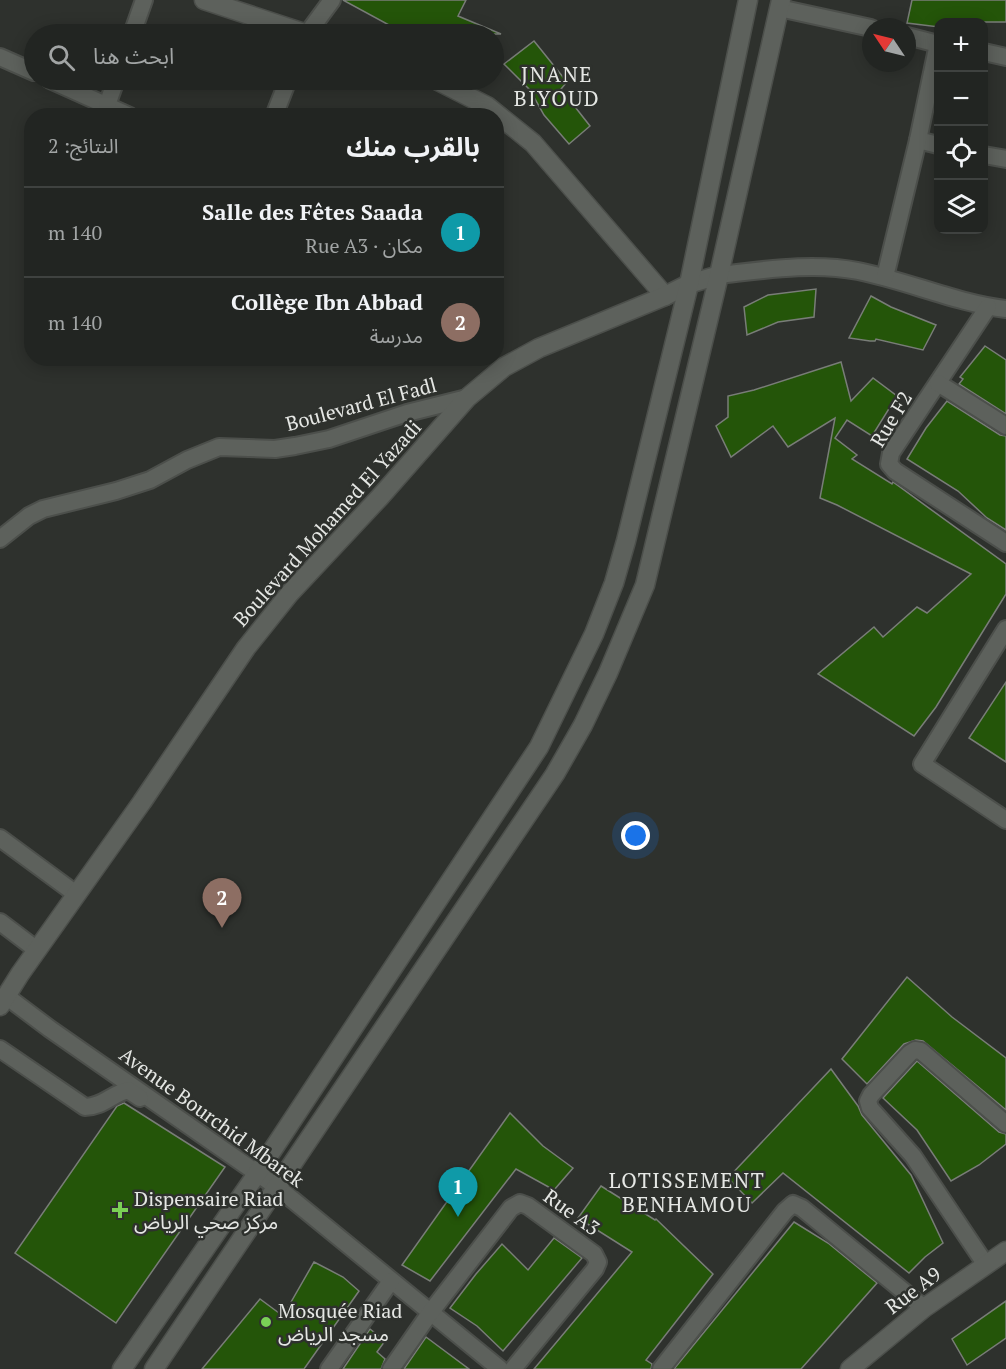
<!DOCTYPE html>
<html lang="ar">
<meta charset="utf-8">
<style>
body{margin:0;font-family:"PT Serif","Noto Sans Arabic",serif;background:#2e312f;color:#f1f3f6;direction:rtl}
.controls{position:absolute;right:18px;top:18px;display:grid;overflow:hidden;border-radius:12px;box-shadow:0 3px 15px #0003}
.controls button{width:54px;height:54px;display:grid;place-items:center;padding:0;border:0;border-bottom:2px solid #3f4240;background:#222522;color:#f1f3f6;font:30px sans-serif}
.compass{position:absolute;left:862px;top:18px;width:54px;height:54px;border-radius:50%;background:#222522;box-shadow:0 3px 15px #0003;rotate:305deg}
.you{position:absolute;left:636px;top:836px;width:21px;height:21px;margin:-15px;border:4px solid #fff;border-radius:50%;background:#1a73e8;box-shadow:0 0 0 9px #1a73e833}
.badge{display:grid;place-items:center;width:39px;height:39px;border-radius:50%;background:#7ad156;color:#fff;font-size:20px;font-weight:700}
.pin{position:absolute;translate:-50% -50px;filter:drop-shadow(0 2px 3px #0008)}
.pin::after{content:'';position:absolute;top:32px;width:21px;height:18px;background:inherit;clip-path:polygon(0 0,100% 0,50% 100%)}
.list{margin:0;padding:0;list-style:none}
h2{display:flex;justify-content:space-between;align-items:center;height:78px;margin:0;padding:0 24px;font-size:26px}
h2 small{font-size:20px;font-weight:400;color:#a2a5a5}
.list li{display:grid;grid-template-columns:39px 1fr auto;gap:18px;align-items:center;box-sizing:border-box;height:90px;padding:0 24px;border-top:2px solid #3f4240}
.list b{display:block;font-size:22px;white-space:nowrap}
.list p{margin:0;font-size:20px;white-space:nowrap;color:#a2a5a5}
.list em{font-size:20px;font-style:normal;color:#a2a5a5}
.icon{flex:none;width:33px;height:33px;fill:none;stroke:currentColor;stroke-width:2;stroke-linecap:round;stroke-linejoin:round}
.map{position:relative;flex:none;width:1006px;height:1369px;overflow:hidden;direction:ltr}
.search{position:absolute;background:#222522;box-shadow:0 3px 15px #0003;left:24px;top:24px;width:480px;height:66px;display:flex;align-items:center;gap:15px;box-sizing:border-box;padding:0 21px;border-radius:33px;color:#a2a5a5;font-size:22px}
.panel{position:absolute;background:#222522;box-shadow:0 3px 15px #0003;left:24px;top:108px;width:480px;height:258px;border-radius:24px;direction:rtl}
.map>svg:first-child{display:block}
</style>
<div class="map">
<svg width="1006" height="1369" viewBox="0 0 1006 1369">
<rect width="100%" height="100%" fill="#2e312d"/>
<!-- building -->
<g fill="#245509" stroke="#797d78" stroke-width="1.5">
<path d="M343 0H466L458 16 501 34H426L400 31Z"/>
<path d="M912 0H1006V22H939V27L907 23Z"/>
<path d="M534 41 567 82 561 89 590 126 569 144 544 115 530 90 504 64Z"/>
<path d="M816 289 814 317 778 322 747 335 744 307 768 295Z"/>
<path d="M871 296 891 307 936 325 923 350 876 339 875 341H870L849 338Z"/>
<path d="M985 346 1006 360V414L959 384 963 379 960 377Z"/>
<path d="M841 362 851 401 873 378 897 396 872 436 847 420 835 438 857 455 852 459 892 484 893 482 1006 564V594L936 707 914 736 818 674 874 627 883 637 917 607 927 613 971 574 837 505 820 498 835 418 788 447 773 426 731 457 716 426 728 417V396L754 390Z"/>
<path d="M947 401 1000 435 1006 436V530L987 518 958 491 907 459 926 428Z"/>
<path d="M1006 682V762L969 738Z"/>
<path d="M907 977 952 1017 1006 1058V1110L923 1041 916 1040 904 1044 867 1084 842 1059Z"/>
<path d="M917 1061 999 1132 1006 1134V1144L979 1165 951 1181 917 1130 883 1098Z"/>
<path d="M831 1069 858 1106 862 1115 911 1175 943 1243 925 1257 909 1273 783 1173 752 1203 728 1178Z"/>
<path d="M124 1103 225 1167 116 1323 15 1253 117 1106Z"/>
<path d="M510 1113 543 1146 573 1168 554 1190 516 1169 430 1281 402 1265Z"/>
<path d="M601 1186 655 1220 656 1219 713 1274 646 1360 652 1364 651 1369H534L632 1252 578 1218Z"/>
<path d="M794 1222 828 1243 877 1283 801 1369H674Z"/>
<path d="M554 1238 582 1258 503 1351 477 1326 450 1308 476 1274 502 1244 528 1270Z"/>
<path d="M314 1262 343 1277 359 1291 304 1369H202L260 1299 283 1316Z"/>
<path d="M1006 1301V1338L967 1365 952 1339Z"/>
<path d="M370 1329 385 1341 377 1352 385 1359 381 1369H343Z"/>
<path d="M426 1337 469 1369H404Z"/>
</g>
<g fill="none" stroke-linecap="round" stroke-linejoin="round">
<defs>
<g id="street">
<path d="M779 8 871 28"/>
<path d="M132 34 144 0"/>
<path d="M307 34 332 0"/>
<path d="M907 36 938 44"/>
<path d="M984 52 1006 57"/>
<path d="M0 57 34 72"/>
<path d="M50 80 130 116"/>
<path d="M107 105 116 80"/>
<path d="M274 116 288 80"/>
<path d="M918 140 938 145"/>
<path d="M984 155 1006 159"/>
<path d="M719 275C764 270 813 262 858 271 908 281 956 303 1006 309"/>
<path d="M885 277 918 140 938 44"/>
<path d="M988 307 891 453 889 464 895 471 1006 543"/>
<path d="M938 383 1006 426"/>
<path d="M0 539 29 516 43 509 116 491 150 480 187 460 219 447 275 449 295 446 329 439 407 413 467 398"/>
<path d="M1006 629 922 764 1006 820"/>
<path d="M0 838 76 894"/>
<path d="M0 922 37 950"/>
<path d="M6 996 50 1029 277 1187 500 1369"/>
<path d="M0 1049 85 1107C102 1107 112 1094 128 1090L140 1098"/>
<path d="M986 1265 913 1156 870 1108 868 1101 871 1095 910 1053 915 1050 921 1051 1006 1124"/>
<path d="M329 1369 391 1281"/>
<path d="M391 1369 430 1313 511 1208 520 1203 528 1206 594 1254 598 1262 595 1269 513 1369"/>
<path d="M661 1369 785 1211 793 1204 802 1208 924 1308"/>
</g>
<g id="secondary">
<path d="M204 0 307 34"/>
<path d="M436 80 487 106 533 143 665 296"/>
<path d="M0 1006 20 974 142 802 246 648 290 593 380 497 467 398 504 367 539 348 665 296 689 284 719 275"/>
<path d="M122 1369 254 1178 539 747 594 634 614 583 626 541 689 284 748 0"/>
<path d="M154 1369 555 774 583 725 608 673 645 585 719 275 781 0"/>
<path d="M850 1369 924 1308 1006 1251"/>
</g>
</defs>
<!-- street casing -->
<use href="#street" stroke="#4c4f4b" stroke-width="20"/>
<!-- secondary casing -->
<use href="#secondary" stroke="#4c4f4b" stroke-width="21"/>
<!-- street -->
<use href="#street" stroke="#5d615c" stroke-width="16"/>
<!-- secondary -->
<use href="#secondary" stroke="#5d615c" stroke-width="18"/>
</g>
<!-- markers -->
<g fill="#7ad156" stroke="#2e312d" stroke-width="2">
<path d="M117 1201h6v6h6v6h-6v6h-6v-6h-6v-6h6z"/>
<circle cx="266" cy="1322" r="6"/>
</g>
<g text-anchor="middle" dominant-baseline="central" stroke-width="5" stroke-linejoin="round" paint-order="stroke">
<!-- street labels -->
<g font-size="20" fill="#e5e7e4" stroke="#2e312d">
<text transform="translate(361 404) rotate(-15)">Boulevard El Fadl</text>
<text transform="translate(891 419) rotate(-59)">Rue F2</text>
<text transform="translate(327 523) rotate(-48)">Boulevard Mohamed El Yazadi</text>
<text transform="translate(212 1117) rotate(36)">Avenue Bourchid Mbarek</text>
<text transform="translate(572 1212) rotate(36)">Rue A3</text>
<text transform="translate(913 1290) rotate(-37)">Rue A9</text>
</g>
<!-- poi labels -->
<g font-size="20" fill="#e5e7e4" stroke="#2e312d" text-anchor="start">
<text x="134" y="1198">Dispensaire Riad<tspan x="134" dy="23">مركز صحي الرياض</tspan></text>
<text x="278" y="1310">Mosquée Riad<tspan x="278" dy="23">مسجد الرياض</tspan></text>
</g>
<!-- neighbourhood labels -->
<g font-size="21" letter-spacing="1.5" fill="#e5e7e4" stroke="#2e312d">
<text x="557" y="74">JNANE<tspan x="557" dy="24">BIYOUD</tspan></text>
<text x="687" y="1180">LOTISSEMENT<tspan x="687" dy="24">BENHAMOU</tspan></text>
</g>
</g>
</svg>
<div class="controls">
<button>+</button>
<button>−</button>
<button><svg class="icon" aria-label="locate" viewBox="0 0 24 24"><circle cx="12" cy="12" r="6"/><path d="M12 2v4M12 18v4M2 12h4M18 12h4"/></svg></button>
<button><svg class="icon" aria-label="layers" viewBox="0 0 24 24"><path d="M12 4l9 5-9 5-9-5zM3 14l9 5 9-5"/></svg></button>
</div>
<svg class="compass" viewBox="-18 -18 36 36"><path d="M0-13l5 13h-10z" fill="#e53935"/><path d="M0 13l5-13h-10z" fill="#a2a5a5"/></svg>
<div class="you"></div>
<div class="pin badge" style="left:458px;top:1217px;background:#0f9aa8">1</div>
<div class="pin badge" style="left:222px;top:928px;background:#8d6e63">2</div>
<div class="search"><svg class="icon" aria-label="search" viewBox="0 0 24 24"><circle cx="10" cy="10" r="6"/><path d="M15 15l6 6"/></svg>ابحث هنا</div>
<section class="panel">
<h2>بالقرب منك<small>النتائج: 2</small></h2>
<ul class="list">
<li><span class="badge" style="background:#0f9aa8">1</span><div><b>Salle des Fêtes Saada</b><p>مكان · Rue A3</p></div><em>140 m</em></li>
<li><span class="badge" style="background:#8d6e63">2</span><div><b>Collège Ibn Abbad</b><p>مدرسة</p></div><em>140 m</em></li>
</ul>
</section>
</div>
